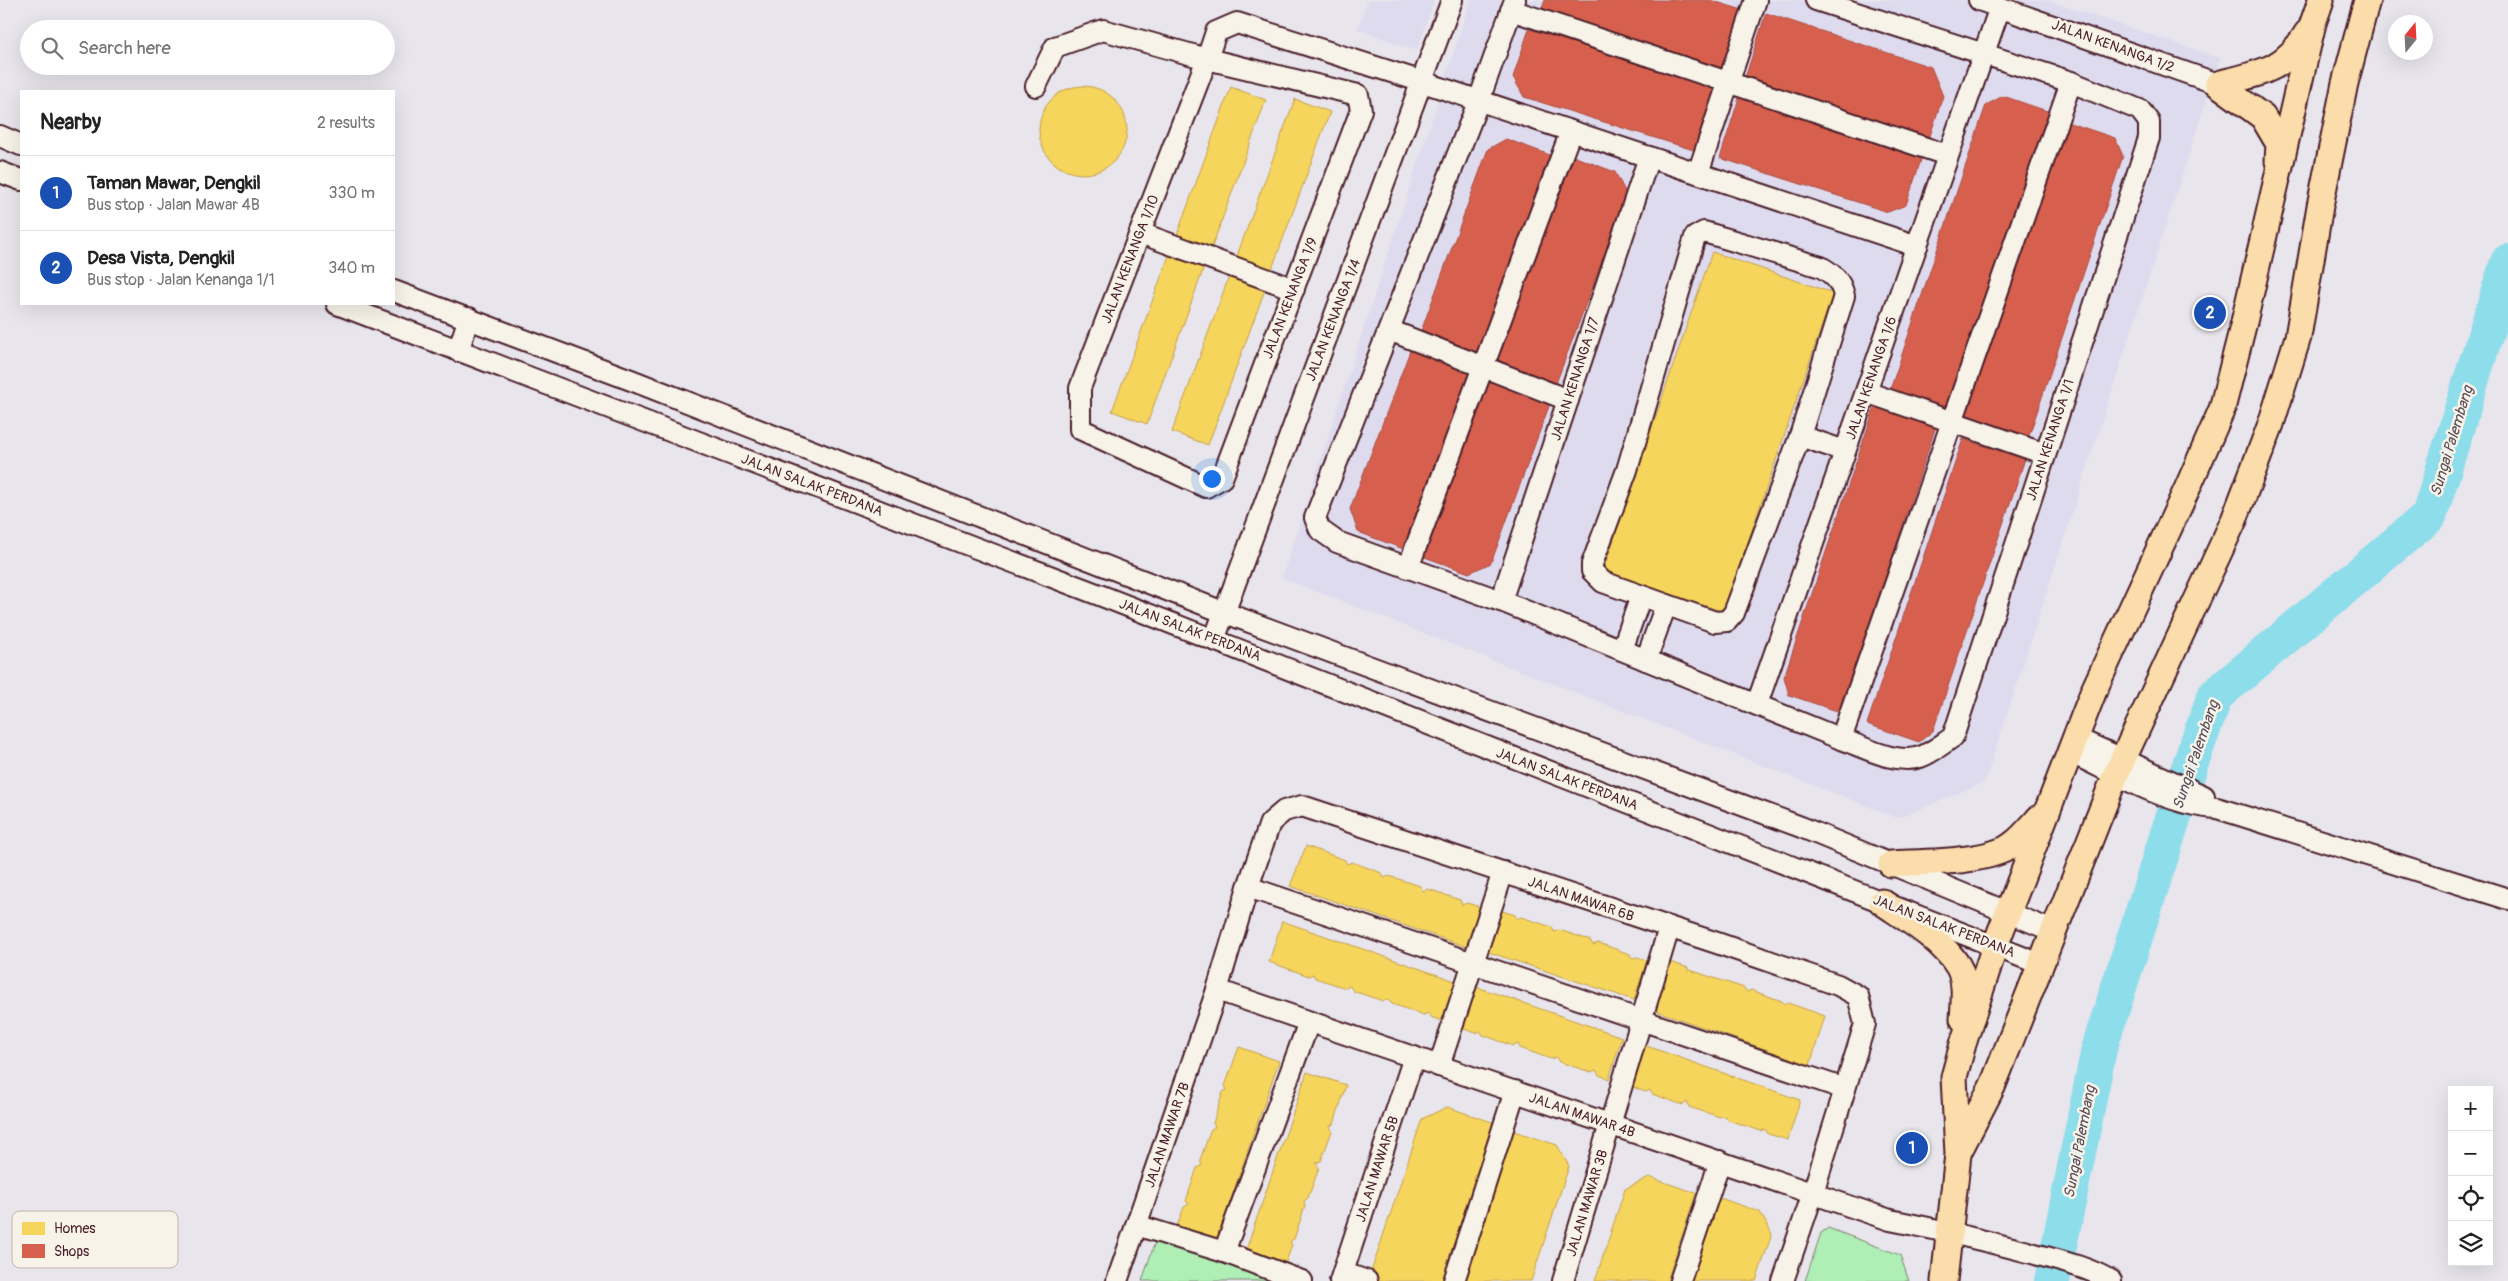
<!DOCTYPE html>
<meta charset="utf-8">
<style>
body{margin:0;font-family:Pangolin,sans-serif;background:#f2f2f2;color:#222}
.controls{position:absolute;right:15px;bottom:15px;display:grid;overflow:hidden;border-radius:0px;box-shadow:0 5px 20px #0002}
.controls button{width:45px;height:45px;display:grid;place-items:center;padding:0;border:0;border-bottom:1px solid #e0e0e0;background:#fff;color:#222;font:25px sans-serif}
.compass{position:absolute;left:2388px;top:15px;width:45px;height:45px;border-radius:50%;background:#fff;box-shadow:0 5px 20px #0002;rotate:18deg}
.you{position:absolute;left:1211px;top:478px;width:18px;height:18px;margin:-12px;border:4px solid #fff;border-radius:50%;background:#1a73e8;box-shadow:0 0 0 8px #1a73e833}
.badge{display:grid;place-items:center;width:32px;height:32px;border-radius:50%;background:#0f766e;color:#fff;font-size:16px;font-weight:700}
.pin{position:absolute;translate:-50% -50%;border:2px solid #fff;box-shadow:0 1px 5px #0006}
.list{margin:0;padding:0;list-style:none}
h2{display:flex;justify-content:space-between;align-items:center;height:65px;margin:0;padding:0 20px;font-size:21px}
h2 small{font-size:16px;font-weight:400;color:#767676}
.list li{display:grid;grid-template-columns:32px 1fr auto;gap:15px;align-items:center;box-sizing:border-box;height:75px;padding:0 20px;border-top:1px solid #e0e0e0}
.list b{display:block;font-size:19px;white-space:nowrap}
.list p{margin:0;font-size:16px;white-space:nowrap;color:#767676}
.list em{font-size:16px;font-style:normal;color:#767676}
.icon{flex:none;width:28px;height:28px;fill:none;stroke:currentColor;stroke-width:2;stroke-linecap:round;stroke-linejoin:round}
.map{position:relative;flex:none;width:2508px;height:1281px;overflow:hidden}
.search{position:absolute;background:#fff;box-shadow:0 5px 20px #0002;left:20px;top:20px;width:375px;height:55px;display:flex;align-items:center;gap:12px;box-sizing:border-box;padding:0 18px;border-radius:28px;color:#767676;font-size:19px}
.panel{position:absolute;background:#fff;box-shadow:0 5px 20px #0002;left:20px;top:90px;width:375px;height:215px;border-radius:0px}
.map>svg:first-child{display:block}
</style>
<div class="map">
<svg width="2508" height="1281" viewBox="0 0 2508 1281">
<rect width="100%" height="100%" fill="#e8e5ec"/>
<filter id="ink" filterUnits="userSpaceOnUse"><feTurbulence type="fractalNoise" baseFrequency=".02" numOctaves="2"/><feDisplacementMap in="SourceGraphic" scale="10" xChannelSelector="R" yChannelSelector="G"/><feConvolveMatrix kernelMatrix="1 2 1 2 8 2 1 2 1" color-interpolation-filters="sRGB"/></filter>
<g filter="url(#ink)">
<!-- built -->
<g fill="#dedbef">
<path d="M1368 0H1434L1417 51 1357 29Z"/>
<path d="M1471 0H2047L2220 58 1985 782 1898 818 1282 578Z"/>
</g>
<!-- green -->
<g fill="#afeeb5" stroke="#7c8670">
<path d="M1828 1228 1900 1255 1909 1281H1805L1821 1233Z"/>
<path d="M1156 1239 1274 1281H1142Z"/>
</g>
<!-- homes -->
<g fill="#f6d55c" stroke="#c29e4d">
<circle cx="1083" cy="130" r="44"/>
<path d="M1231 87 1266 100 1210 252 1175 240Z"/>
<path d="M1295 99 1330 112 1270 274 1235 261Z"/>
<path d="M1171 250 1206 262 1147 424 1112 411Z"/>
<path d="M1712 252 1833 293 1724 612 1603 571Z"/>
<path d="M1231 271 1267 284 1208 445 1172 432Z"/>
<path d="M1306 846 1345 860 1347 864 1352 862 1382 873 1384 878 1389 876 1420 886 1423 891 1428 889 1460 900 1462 905 1467 903 1483 908 1470 948 1290 886Z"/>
<path d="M1496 909 1515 915 1517 919 1521 917 1552 927 1554 932 1559 930 1590 940 1593 945 1598 943 1630 954 1632 958 1637 957 1647 960 1634 1000 1482 950Z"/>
<path d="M1282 921 1461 983 1447 1023 1431 1017 1428 1013 1424 1015 1392 1004 1388 1000 1383 1001 1353 991 1350 986 1346 988 1315 978 1313 974 1309 976 1269 962Z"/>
<path d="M1670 962 1688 968V971L1690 970 1744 988 1747 992 1751 990 1782 1001 1784 1004 1788 1003 1825 1016 1810 1065 1654 1010Z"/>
<path d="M1471 985 1622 1037 1609 1079 1599 1075 1596 1070 1591 1072 1559 1062 1556 1057 1551 1059 1520 1048 1518 1044 1513 1046 1483 1035 1480 1031 1476 1033 1458 1027Z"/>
<path d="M1641 1044 1800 1100 1788 1140 1768 1134 1765 1129 1761 1131 1728 1120 1725 1116 1720 1117 1689 1107 1687 1102 1683 1105 1652 1094 1650 1090 1646 1092 1627 1085Z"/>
<path d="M1239 1047 1279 1061 1217 1239 1177 1226 1184 1207 1189 1204 1186 1201 1197 1168 1202 1165 1200 1160 1211 1129 1215 1127 1213 1123 1223 1092 1227 1090 1225 1086Z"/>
<path d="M1307 1072 1346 1085 1334 1124 1330 1126 1332 1131 1321 1161 1316 1163 1319 1168 1308 1198 1304 1201 1305 1206 1294 1239 1290 1241 1292 1245 1285 1265 1246 1250Z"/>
<path d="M1447 1107 1495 1123 1443 1281H1379L1369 1278 1422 1119Z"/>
<path d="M1511 1130 1557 1145 1569 1166 1531 1281H1461Z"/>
<path d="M1649 1177 1696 1193 1667 1281H1595L1625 1189Z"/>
<path d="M1714 1196 1760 1212 1772 1234 1756 1281H1685Z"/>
</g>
<!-- shops -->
<g fill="#d6604d" stroke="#ac4c43">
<path d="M1545 0H1710L1746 11 1727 73 1540 14Z"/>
<path d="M1766 13 1931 67 1943 96 1929 139 1745 78Z"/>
<path d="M1529 29 1723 89 1703 153 1524 97 1513 77Z"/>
<path d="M2003 96 2050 112 1950 410 1890 390 1986 105Z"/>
<path d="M1739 98 1922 157 1906 205 1888 212 1720 158Z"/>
<path d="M2064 121 2115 138 2123 156 2028 439 1965 418Z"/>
<path d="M1506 139 1550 155 1477 355 1420 334 1488 149Z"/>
<path d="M1573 156 1615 172 1627 195 1555 386 1494 363Z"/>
<path d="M1411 348 1474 371 1406 550 1358 532 1350 509Z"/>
<path d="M1486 377 1551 401 1491 563 1469 573 1419 555Z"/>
<path d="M1875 406 1936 426 1840 712 1789 695 1784 677Z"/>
<path d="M1963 439 2025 459 1933 731 1919 742 1867 724Z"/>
</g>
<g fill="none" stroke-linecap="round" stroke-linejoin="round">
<!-- river -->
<path stroke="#8eddeb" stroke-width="36" d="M2052 1281 2099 1049 2191 762 2215 696 2429 516 2508 262"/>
<defs>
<g id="minor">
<path d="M1515 0 1479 100 1315 518 1320 530 1337 542 1501 601 1841 739C1864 747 1896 765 1920 757 1932 753 1942 744 1953 737L2149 138V122L2140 110 2071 82 1816 0"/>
<path d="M1979 0 2218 84"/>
<path d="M1511 10 1947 155"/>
<path d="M1036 86 1055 47 1103 30 1207 59 1358 95 1361 110 1222 478 1206 487 1080 429V388L1207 59 1216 32 1237 23 1423 82 1917 246"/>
<path d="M0 136 21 145"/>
<path d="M0 172 21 180"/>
<path d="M1698 173 1756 0"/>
<path d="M1704 232 1821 267C1833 274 1841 281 1844 296L1800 436 1734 613 1727 621 1715 622 1603 582 1592 571V564L1627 470 1695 237Z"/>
<path d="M1140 233 1294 289"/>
<path d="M394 291 631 380 1223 612 1801 827 2053 931"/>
<path d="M337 304 1102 596 2040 964"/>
<path d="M1389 330 1568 400"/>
<path d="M458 351 469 318"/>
<path d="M1866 392 2045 454"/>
<path d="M1800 436 1845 451"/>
<path d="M1408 568 1571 131"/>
<path d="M1501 601 1649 157"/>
<path d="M1214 640 1452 0"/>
<path d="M1622 650 1641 596"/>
<path d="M1646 660 1666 605"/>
<path d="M1757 704 2000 7"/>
<path d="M2076 738 2204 796"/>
<path d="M1841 739 2071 82"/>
<path d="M2069 752C2113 772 2169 806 2217 808L2508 899"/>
<path d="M1248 887 1845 1089"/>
<path d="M1217 990 1890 1220C1936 1229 1982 1240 2028 1252 2056 1260 2086 1266 2111 1281"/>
<path d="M1439 1066 1503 872"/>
<path d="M1136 1225 1224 1252 1302 1281"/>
<path d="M1224 1252 1309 1022"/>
<path d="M1344 1273 1367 1281"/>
<path d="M1117 1281 1217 990 1248 887 1270 823 1284 811 1302 806 1717 943 1838 985 1858 996 1865 1024 1813 1193 1783 1281"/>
<path d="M1340 1281 1414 1057"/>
<path d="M1454 1281 1515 1091"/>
<path d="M1563 1281C1599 1164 1633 1045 1669 928"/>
<path d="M1680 1281 1720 1161"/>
</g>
<g id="major">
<path d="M2218 84 2263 117 2279 144 2278 161"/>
<path d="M2218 84C2259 73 2284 71 2307 33"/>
<path d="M1891 864C1921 862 1988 863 2012 845 2022 838 2031 827 2039 818"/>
<path d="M1882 902C1908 920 1941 939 1958 966 1967 981 1964 1003 1963 1019"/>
<path d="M1959 1151 1993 1085 2116 774 2234 520 2271 424 2298 337 2320 206 2345 83 2367 0"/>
<path d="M1944 1281 1958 1154 1954 1077 1963 1044 1995 946 2094 690 2187 489 2222 409 2244 322 2313 23 2321 0"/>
</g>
</defs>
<!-- minor casing -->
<use href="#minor" stroke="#4a1f2b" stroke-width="24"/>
<!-- major casing -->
<use href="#major" stroke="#4a1f2b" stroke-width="29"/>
<!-- minor -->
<use href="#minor" stroke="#f7f3e8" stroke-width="20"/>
<!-- major -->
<use href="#major" stroke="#faddab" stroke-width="25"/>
</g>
</g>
<g text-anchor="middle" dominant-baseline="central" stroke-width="5" stroke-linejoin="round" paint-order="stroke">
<!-- street labels -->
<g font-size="14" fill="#4a1f2b" stroke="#f7f3e8">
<text transform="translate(2113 46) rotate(20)">JALAN KENANGA 1/2</text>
<text transform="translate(1130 259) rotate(-69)">JALAN KENANGA 1/10</text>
<text transform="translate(1290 298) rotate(-69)">JALAN KENANGA 1/9</text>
<text transform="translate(1333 320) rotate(-69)">JALAN KENANGA 1/4</text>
<text transform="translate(1871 378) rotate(-71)">JALAN KENANGA 1/6</text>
<text transform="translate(1575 379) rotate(-72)">JALAN KENANGA 1/7</text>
<text transform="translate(2050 440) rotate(-72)">JALAN KENANGA 1/1</text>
<text transform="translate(812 485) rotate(21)">JALAN SALAK PERDANA</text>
<text transform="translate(1190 630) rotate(21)">JALAN SALAK PERDANA</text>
<text transform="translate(1567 779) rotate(21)">JALAN SALAK PERDANA</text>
<text transform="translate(1581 899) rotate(19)">JALAN MAWAR 6B</text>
<text transform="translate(1944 926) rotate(21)">JALAN SALAK PERDANA</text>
<text transform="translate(1582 1115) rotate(19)">JALAN MAWAR 4B</text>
<text transform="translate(1167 1135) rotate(-71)">JALAN MAWAR 7B</text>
<text transform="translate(1377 1169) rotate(-72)">JALAN MAWAR 5B</text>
<text transform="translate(1587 1203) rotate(-73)">JALAN MAWAR 3B</text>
</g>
<!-- water labels -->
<g font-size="15" font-style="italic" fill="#5b4e5b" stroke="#f7f3e8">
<text transform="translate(2452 441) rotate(-73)">Sungai Palembang</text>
<text transform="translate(2196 755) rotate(-71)">Sungai Palembang</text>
<text transform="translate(2080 1142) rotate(-79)">Sungai Palembang</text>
</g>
</g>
<!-- legend -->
<rect x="12" y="1211" width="166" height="57" rx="8" fill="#f7f3e8" stroke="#c3b3af" stroke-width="1"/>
<rect x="22" y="1222" width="23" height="13" fill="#f6d55c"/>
<rect x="22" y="1244" width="23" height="14" fill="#d6604d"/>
<g font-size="14" fill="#4a1f2b">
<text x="54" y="1233">Homes</text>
<text x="54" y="1256">Shops</text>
</g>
</svg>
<div class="controls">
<button>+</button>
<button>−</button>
<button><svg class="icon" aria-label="locate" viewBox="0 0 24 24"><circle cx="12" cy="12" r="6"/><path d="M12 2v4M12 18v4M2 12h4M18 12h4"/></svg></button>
<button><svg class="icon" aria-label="layers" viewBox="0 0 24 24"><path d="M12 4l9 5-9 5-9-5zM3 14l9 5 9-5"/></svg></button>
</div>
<svg class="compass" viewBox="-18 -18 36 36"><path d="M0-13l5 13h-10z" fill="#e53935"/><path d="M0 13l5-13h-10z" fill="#767676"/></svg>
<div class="you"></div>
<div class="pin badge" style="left:1912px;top:1148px;background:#1a4fb4">1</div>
<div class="pin badge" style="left:2210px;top:313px;background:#1a4fb4">2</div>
<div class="search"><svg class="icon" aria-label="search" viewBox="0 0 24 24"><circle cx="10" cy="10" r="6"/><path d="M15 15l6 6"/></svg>Search here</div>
<section class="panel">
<h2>Nearby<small>2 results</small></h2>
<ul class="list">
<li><span class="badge" style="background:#1a4fb4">1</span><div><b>Taman Mawar, Dengkil</b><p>Bus stop · Jalan Mawar 4B</p></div><em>330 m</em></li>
<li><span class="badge" style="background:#1a4fb4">2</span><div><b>Desa Vista, Dengkil</b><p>Bus stop · Jalan Kenanga 1/1</p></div><em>340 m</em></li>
</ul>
</section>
</div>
